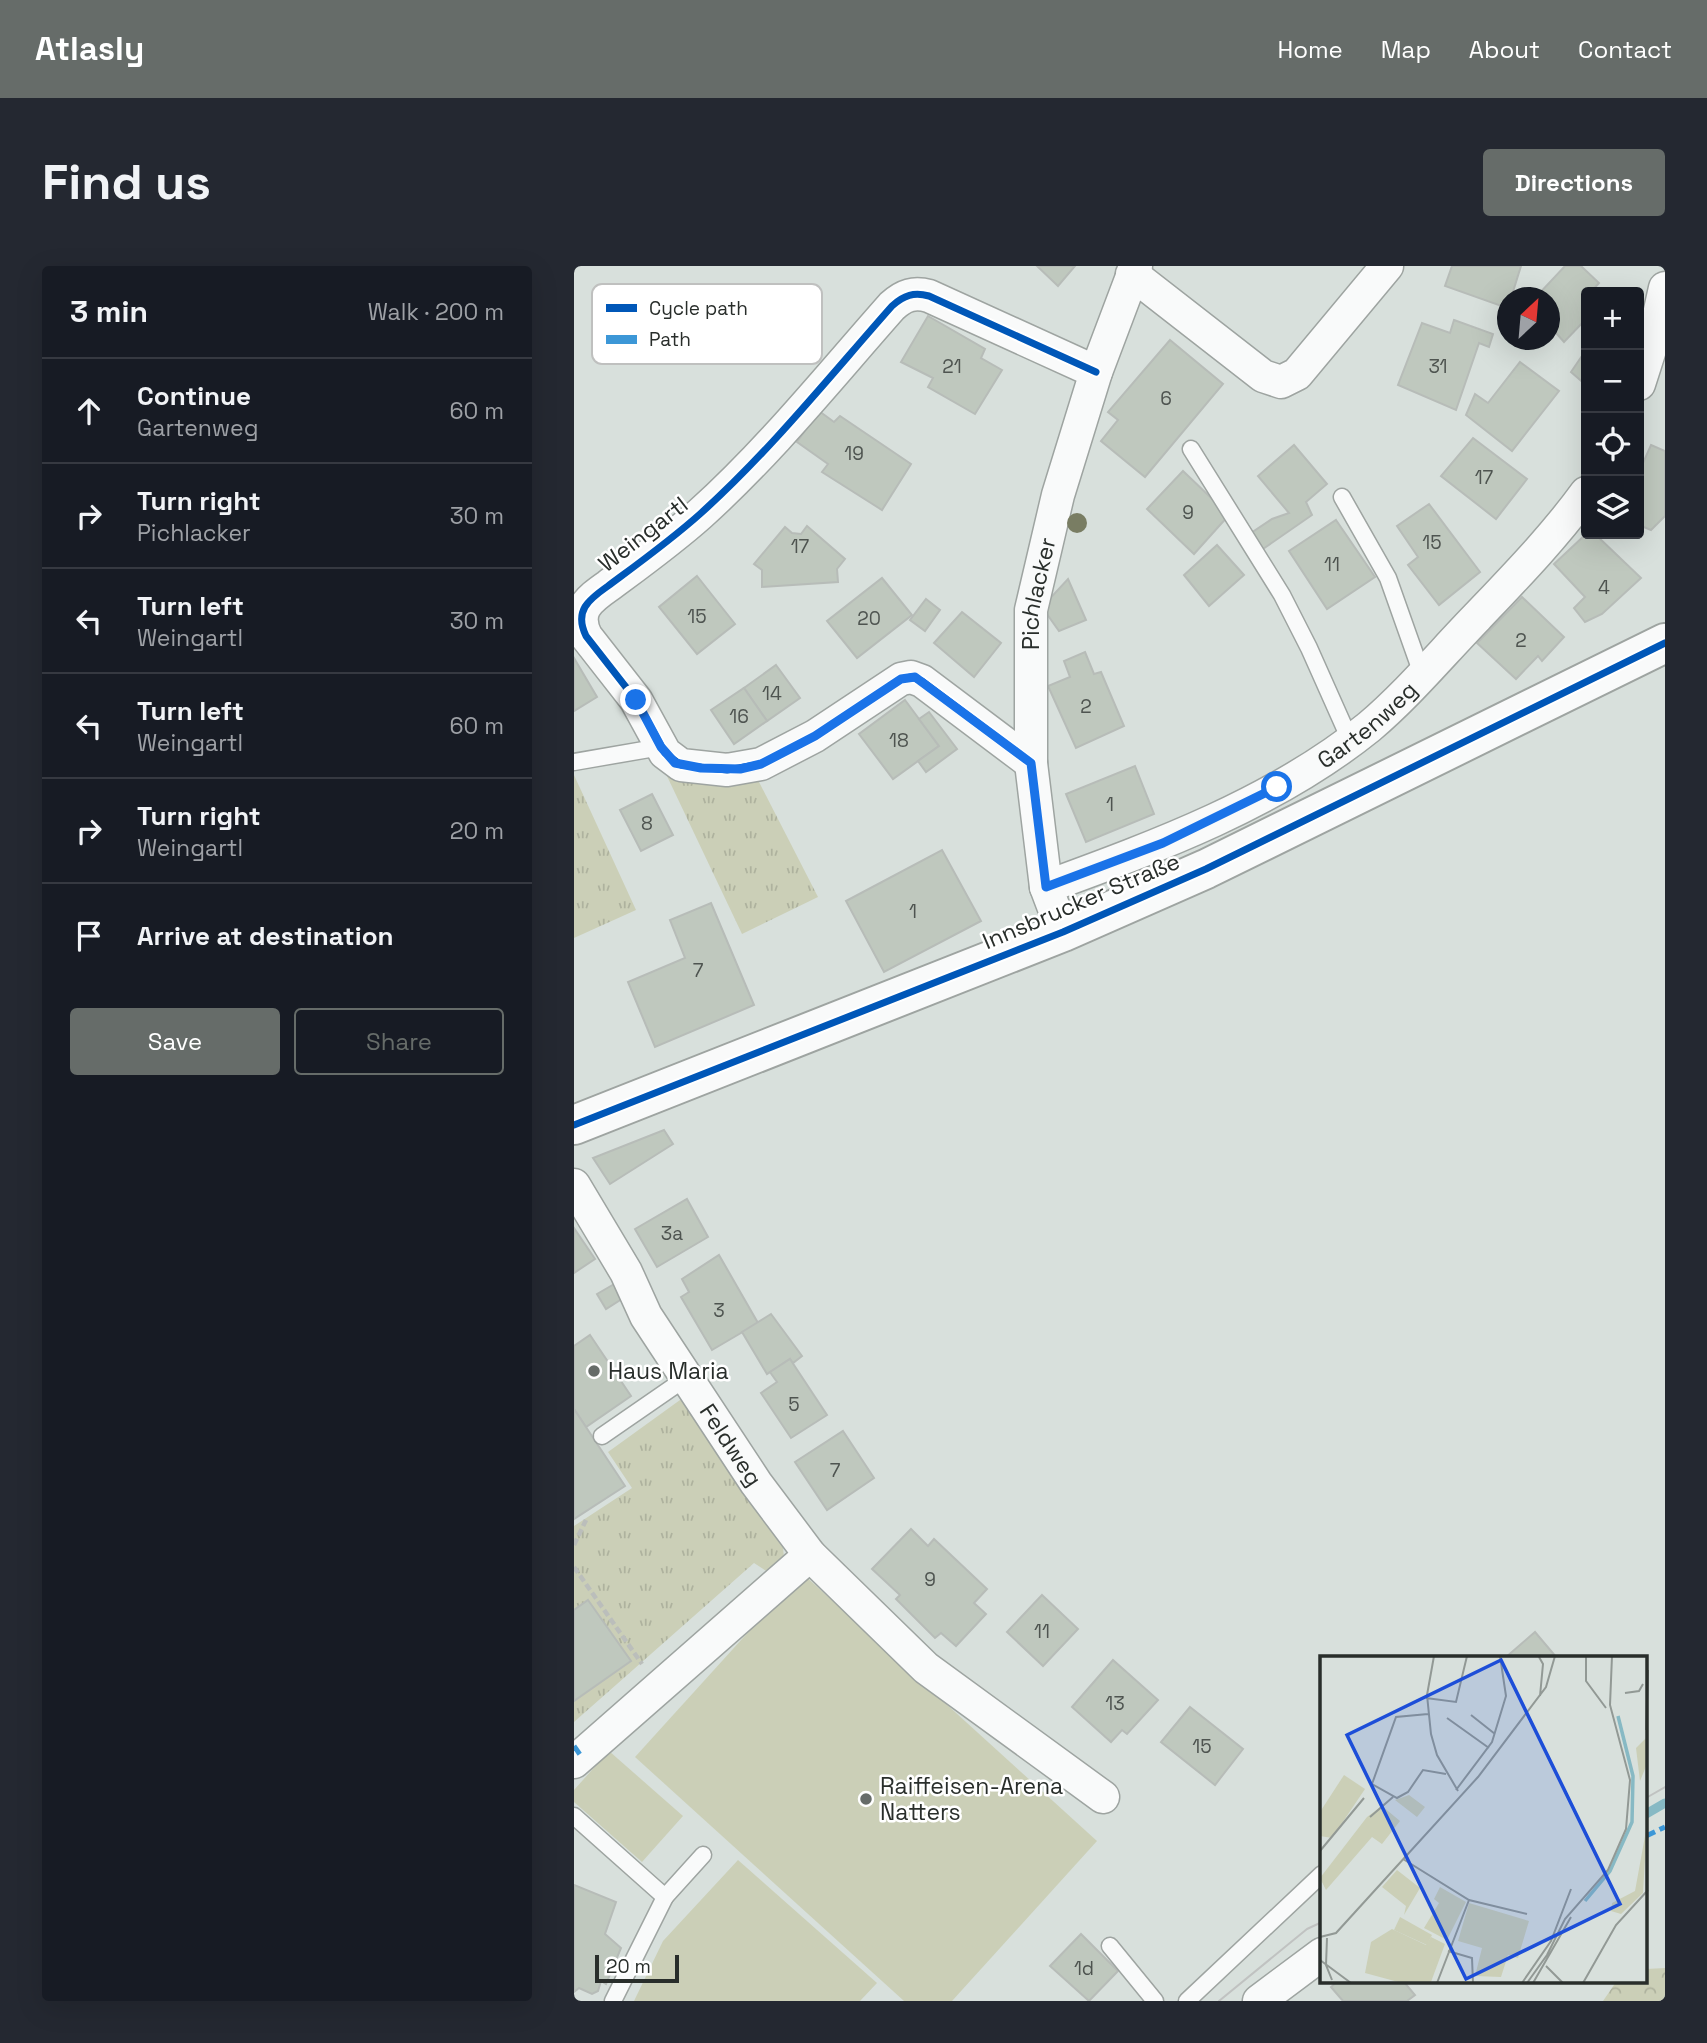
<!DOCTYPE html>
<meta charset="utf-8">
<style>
body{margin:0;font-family:"Space Grotesk",sans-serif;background:#242831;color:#f1f3f6}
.controls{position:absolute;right:21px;top:21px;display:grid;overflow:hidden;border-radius:7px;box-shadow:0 7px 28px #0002}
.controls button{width:63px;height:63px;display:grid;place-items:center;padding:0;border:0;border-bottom:2px solid #363941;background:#171b24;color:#f1f3f6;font:35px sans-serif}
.compass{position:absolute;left:923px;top:21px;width:63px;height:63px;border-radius:50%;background:#171b24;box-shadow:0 7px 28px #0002;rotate:26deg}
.scale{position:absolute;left:21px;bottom:18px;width:84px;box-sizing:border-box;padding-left:7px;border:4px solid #292e2b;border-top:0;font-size:19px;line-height:24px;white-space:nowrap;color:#292e2b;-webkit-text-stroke:5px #fff;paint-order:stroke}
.stop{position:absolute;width:21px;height:21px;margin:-16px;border:5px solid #1a73e8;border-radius:50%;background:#fff}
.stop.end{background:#1a73e8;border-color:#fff;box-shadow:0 2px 7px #0008}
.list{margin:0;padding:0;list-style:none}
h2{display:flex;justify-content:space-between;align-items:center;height:91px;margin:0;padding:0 28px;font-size:30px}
h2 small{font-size:23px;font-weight:400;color:#9ea1a6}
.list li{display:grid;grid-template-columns:46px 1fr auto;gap:21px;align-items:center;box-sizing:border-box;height:105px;padding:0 28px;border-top:2px solid #363941}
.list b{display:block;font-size:26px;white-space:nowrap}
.list p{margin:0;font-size:23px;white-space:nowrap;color:#9ea1a6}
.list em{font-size:23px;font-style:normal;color:#9ea1a6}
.actions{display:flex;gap:14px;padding:21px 28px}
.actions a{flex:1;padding:16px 0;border:2px solid #666c69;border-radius:7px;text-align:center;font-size:24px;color:#666c69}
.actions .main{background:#666c69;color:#fff}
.icon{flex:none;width:38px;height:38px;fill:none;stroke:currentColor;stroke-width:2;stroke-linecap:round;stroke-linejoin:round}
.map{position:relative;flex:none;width:1091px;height:1735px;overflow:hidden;border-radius:7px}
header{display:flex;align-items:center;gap:42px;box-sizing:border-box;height:98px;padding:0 35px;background:#666c69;color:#fff}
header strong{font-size:33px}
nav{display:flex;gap:38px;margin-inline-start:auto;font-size:24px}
.intro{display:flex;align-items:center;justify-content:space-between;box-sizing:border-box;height:168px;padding:0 42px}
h1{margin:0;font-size:49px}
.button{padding:18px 32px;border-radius:7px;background:#666c69;color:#fff;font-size:24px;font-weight:700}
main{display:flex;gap:42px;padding:0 42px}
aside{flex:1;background:#171b24;border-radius:7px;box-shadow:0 7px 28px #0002}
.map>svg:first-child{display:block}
</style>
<header>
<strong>Atlasly</strong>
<nav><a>Home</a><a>Map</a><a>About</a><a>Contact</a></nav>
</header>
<div class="intro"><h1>Find us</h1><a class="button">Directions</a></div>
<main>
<aside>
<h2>3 min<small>Walk · 200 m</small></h2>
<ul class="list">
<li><svg class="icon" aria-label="ahead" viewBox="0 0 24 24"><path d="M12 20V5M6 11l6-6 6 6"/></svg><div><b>Continue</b><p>Gartenweg</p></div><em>60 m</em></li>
<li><svg class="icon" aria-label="right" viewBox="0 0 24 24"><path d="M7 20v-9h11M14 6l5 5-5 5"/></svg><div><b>Turn right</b><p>Pichlacker</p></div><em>30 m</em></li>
<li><svg class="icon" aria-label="left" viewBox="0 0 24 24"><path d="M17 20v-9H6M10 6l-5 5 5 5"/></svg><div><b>Turn left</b><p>Weingartl</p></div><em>30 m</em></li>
<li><svg class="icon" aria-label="left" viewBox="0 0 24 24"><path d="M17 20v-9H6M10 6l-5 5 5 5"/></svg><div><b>Turn left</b><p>Weingartl</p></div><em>60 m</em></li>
<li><svg class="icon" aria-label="right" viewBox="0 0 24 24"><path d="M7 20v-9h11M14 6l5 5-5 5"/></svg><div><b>Turn right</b><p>Weingartl</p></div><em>20 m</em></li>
<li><svg class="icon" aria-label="arrive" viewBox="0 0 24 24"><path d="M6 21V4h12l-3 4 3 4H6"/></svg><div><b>Arrive at destination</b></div></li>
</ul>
<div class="actions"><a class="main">Save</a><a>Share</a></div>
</aside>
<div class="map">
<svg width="1091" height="1735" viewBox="0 0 1091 1735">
<defs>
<pattern id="grass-tufts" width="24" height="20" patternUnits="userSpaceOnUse" patternTransform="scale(1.75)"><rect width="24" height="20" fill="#cbcfb7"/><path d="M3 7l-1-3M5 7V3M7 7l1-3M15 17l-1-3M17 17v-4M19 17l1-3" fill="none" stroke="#aeb29e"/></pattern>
<pattern id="forest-crowns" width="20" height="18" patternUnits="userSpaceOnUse" patternTransform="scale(1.75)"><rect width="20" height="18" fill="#cbcfb7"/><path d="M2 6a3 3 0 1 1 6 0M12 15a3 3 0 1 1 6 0" fill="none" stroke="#aeb29e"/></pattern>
</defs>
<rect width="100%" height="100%" fill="#d8e0dc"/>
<!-- grass -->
<g fill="url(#grass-tufts)">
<path d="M92 508 185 516 244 631 168 668Z"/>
<path d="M0 509 62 644 0 672Z"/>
<path d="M106 1134 114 1136 208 1271 210 1292 200 1310 180 1297 0 1456V1260L58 1222 34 1186Z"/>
</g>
<!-- forest -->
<path fill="url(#forest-crowns)" d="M1091 1702V1735H1029L1042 1716H1072V1703Z"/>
<!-- garden -->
<g fill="#cbcfb7">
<path d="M228 1307 523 1575 378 1735H330L61 1491Z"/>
<path d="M35 1485 109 1550 68 1596 0 1536V1524Z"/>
<path d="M164 1594 303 1717 286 1735H60L89 1675Z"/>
</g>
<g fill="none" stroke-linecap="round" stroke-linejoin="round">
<!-- stream -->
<path stroke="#87b9c4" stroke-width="9" d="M1072 1548 1091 1537"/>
</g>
<!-- building -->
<g fill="#bfc8be" stroke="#b7bcb8" stroke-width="2">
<path d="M463 0H501L484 20Z"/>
<path d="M878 0H947L937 32H934L933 42 871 20Z"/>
<path d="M991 0H1007L1025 17 1017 26H1012V53L990 76 976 60V32H961Z"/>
<path d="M354 50 411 83 407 92 428 104 401 148 354 121 359 112 327 96Z"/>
<path d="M880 54 919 68 915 81 905 77 882 144 824 119 848 57 876 67Z"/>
<path d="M596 74 649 118 571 211 527 175 544 154 534 146Z"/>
<path d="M1012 84V119L997 106Z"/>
<path d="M946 96 985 125 938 185 892 149 901 128 914 137Z"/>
<path d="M245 145 260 156 266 150 337 198 308 244 248 206 254 198 223 176Z"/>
<path d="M899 172 953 213 922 253 867 210Z"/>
<path d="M720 179 753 218 732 236 738 249 689 283 677 267 698 253 715 247 684 210Z"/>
<path d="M1077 179 1091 185V250L1077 264 1065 259V206Z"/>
<path d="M609 205 655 249 620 288 573 243Z"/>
<path d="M855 238 906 306 865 339 834 299 844 291 823 260Z"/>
<path d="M762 254 801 311 753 343 715 285Z"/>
<path d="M233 260 271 293 263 303 264 316 188 321V304L180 298 211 261 218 267 227 268Z"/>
<path d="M1012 268H1021L1067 312 1028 348 1011 356 1000 342 1011 331 980 298Z"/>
<path d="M643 279 670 309 635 340 610 309Z"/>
<path d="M123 310 161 358 123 388 85 341Z"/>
<path d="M308 312 338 349 283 392 253 355Z"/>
<path d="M494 313 512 354 485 365 468 341Z"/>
<path d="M948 331 990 371 968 395 964 390 942 413 903 377Z"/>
<path d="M352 333 366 344 351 365 336 354Z"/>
<path d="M388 346 427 377 400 411 360 377Z"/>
<path d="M511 386 520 408 527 406 550 460 502 482 474 420 496 411 490 395Z"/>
<path d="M0 392 23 431 0 445Z"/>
<path d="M202 399 226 432 193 455 170 422Z"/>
<path d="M170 422 193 455 160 478 137 444Z"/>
<path d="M331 434 365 480 319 513 285 468Z"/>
<path d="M355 446 383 483 352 506 344 495 365 480 345 453Z"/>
<path d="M561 500 580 548 512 576 492 528Z"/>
<path d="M78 528 99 569 67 585 46 544Z"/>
<path d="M368 584 407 655 310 706 272 635Z"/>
<path d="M137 637 180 739 81 781 54 716 111 692 96 654Z"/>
<path d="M90 864 99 878 36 918 19 892Z"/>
<path d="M113 933 134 971 83 1001 61 963Z"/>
<path d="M0 962 21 993 0 1007Z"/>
<path d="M145 989 184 1057 138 1084 107 1031 115 1026 108 1013Z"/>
<path d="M42 1017 51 1031 32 1043 23 1028Z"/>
<path d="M197 1048 228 1090 219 1097 216 1093 193 1108 168 1066Z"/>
<path d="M16 1069 57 1130 12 1161 0 1143V1080Z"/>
<path d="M216 1093 253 1149 217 1172 187 1127 203 1116 196 1106Z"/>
<path d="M0 1143 51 1220 0 1253Z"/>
<path d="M269 1165 300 1212 253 1244 221 1196Z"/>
<path d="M337 1263 354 1280 360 1273 413 1323 400 1337 412 1348 382 1380 367 1367 361 1372 322 1333 326 1329 298 1303Z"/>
<path d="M468 1329 504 1363 469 1400 433 1366Z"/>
<path d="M14 1334 57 1395 0 1435V1344Z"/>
<path d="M961 1366 983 1392H931Z"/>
<path d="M539 1394 584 1434 553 1468 548 1464 537 1476 498 1441Z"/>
<path d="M616 1441 669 1483 641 1519 587 1476Z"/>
<path d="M0 1619 42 1636 31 1668 47 1682 32 1718 27 1715 24 1725 18 1728 5 1722 0 1726Z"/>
<path d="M507 1668 544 1705 515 1735 476 1700Z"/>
<path d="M763 1716H830L841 1729 833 1735H769L757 1721Z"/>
</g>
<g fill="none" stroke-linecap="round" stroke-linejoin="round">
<defs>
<g id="service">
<path d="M617 183 708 329 735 382 776 474"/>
<path d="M768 231 814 312 848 408"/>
<path d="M0 496 87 481"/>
<path d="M28 1170 112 1112"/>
<path d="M0 1550 91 1631 39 1735"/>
<path d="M91 1631 129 1589"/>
<path d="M536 1680 581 1735"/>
<path d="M613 1735 748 1608"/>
</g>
<g id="minor">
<path d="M558 8 689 110 707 116 723 108 813 0"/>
<path d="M1065 118 1080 71 1091 22"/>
<path d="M457 497 348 415 337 411 327 413 241 470 187 498 153 504 107 499 91 487 62 434 12 370C0 345 14 334 34 320 65 297 97 274 126 248 196 185 256 110 318 40 330 29 340 26 355 30L522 106"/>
<path id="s1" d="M472 621C584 580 701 537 795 461 834 428 868 387 903 351 941 311 980 271 1012 227"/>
<path id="s2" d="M489 666 472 621 457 497V344L484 229 522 106 562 0"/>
<path id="s3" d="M0 919 52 1006 72 1050 182 1217 236 1289 352 1402 529 1531"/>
<path d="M0 1496 236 1289"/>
<path d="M685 1735 748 1688"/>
</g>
<path id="tertiary" d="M0 859 489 666 632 603 1091 377"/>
</defs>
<!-- service casing -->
<use href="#service" stroke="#9ea4a1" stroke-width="19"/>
<!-- minor casing -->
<use href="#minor" stroke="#9ea4a1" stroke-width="35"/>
<!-- tertiary casing -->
<use href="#tertiary" stroke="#9ea4a1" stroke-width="42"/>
<!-- path -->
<g stroke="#bbbebb" stroke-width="4.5" stroke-dasharray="7 3.5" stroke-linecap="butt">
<path d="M0 1279 12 1254"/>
<path d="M0 1301 68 1398"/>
</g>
<!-- service -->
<use href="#service" stroke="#f9fafa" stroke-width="16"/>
<!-- minor -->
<use href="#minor" stroke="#f9fafa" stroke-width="32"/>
<!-- tertiary -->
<use href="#tertiary" stroke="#f9fafa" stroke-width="38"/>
<!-- tram -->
<g stroke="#c0c2c1" stroke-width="2">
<path d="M1072 1532 1091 1521"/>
<path d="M645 1735 733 1663 748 1656"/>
</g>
<!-- quiet -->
<g stroke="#3c97d7" stroke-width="5" stroke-dasharray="10 5" stroke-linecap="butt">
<path d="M0 1480 7 1490"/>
<path d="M1072 1570 1091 1561"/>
</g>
<defs>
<g id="cycleway">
<path d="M457 497 348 415 337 411 327 413 241 470 187 498 153 504 107 499 91 487 62 434 12 370C0 345 14 334 34 320 65 297 97 274 126 248 196 185 256 110 318 40 330 29 340 26 355 30L522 106"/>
<path d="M0 859 489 666 632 603 1091 377"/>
</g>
</defs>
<!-- cycleway casing -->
<use href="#cycleway" stroke="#fff" stroke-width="11"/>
<!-- cycleway -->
<use href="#cycleway" stroke="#0057b8" stroke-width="7"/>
</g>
<!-- trees -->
<circle fill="#797d63" cx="503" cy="257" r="10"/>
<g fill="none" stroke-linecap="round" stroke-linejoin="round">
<!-- route -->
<path stroke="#1a73e8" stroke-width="9" d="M62 434 87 481 101 497 127 502 166 503 187 498 241 470 327 413 341 411 457 497 472 621 589 577 703 521"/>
</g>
<!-- markers -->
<g fill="#666c69" stroke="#fff" stroke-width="2.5">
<circle cx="20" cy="1105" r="7"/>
<circle cx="292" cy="1533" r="7"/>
</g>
<g text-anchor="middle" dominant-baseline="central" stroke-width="5" stroke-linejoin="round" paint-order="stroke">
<!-- number labels -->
<g font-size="19" fill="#4e5450">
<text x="378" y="100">21</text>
<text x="864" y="100">31</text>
<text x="592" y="132">6</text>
<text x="280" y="187">19</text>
<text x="910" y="211">17</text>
<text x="614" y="246">9</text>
<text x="858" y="276">15</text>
<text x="226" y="280">17</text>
<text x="758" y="298">11</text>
<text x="1030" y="321">4</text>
<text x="123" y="350">15</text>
<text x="295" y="352">20</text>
<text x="947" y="374">2</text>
<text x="198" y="427">14</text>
<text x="512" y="440">2</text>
<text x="165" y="450">16</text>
<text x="325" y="474">18</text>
<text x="536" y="538">1</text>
<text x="73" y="557">8</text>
<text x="339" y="645">1</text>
<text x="124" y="704">7</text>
<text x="98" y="967">3a</text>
<text x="145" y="1044">3</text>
<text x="220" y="1138">5</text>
<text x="261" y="1204">7</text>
<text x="356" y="1313">9</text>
<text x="468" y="1365">11</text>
<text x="541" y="1437">13</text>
<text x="628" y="1480">15</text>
<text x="510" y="1702">1d</text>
</g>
<!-- street labels -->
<g font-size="23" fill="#292e2b" stroke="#fff">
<text transform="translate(69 268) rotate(-38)">Weingartl</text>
<text stroke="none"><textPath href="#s2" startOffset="343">Pichlacker</textPath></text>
<text stroke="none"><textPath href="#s1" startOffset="362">Gartenweg</textPath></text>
<text transform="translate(507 635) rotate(-23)">Innsbrucker Straße</text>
<text stroke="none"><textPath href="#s3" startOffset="304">Feldweg</textPath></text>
</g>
<!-- poi labels -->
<g font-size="23" fill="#292e2b" stroke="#fff" text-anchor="start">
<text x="34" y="1105">Haus Maria</text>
<text x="306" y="1520">Raiffeisen-Arena<tspan x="306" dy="26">Natters</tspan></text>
</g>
</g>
<!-- overview -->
<g transform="translate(746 1390)">
<rect width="327" height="327" fill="#d8e0dc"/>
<path d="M89 139 105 151 97 161 75 144ZM62 150 80 165 62 188 52 181 6 234 0 222 47 161ZM77 214 100 232 84 259 86 250 62 231ZM120 231 146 246 127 284 104 272 119 247 114 243ZM72 273 106 289 111 281 125 288 111 326 82 327 45 317 51 286Z" fill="#cbcfb7"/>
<path d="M326 82 327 108 320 125 316 92ZM327 169 323 237 301 258 291 255 292 247 315 235Z" fill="#cbcfb7"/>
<path d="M24 119 45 133 12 182 0 180V156Z" fill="#cbcfb7"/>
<path d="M80 261 112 279 107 289 74 274Z" fill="#cbcfb7"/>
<path d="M149 247 209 265 198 302 188 299 181 321 155 320 162 292 138 285Z" fill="#cbcfb7"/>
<path fill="none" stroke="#87b9c4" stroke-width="3.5" d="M265 245 290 215 312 166 313 120 298 60"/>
<path fill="none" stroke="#929995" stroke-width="2" d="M114 0 107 39 111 78 117 99 138 135M266 0V25L286 52M219 1 223 8 220 40M305 37 319 35 323 28M106 42 136 46 147 0M108 58 76 61 52 128 77 142 88 136 103 114 126 118M151 59 175 78M127 62 169 92M326 74 328 14M136 134 172 86 186 40 180 0M50 161 73 141M0 195 44 142M83 203 149 244 207 258M0 281 16 277 158 121 226 31 235 0M7 282 6 309 12 324M128 295 152 302 153 327M0 304 31 327M226 310 243 327M117 327 149 244M202 327 231 285 251 233M207 327 227 299 245 263 288 214 306 173 310 124 290 49 292 0M213 327 251 261M263 327 296 269 328 234"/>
<path fill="#1d4ed8" fill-opacity="0.15" stroke="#1d4ed8" stroke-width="3.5" d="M181 4 300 248 146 323 27 79Z"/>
<rect width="327" height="327" fill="none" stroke="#292e2b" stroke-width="3.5"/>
</g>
<!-- legend -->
<rect x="18" y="18" width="230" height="80" rx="10" fill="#fff" stroke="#bfc0bf" stroke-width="2"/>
<rect x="32" y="38" width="31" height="8" fill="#0057b8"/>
<rect x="32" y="69" width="31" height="9" fill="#3c97d7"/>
<g font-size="19" fill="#292e2b">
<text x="75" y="49">Cycle path</text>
<text x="75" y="80">Path</text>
</g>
</svg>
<div class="controls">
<button>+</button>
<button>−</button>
<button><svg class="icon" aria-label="locate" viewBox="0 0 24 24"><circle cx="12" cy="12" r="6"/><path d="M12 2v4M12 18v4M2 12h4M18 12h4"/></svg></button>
<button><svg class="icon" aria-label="layers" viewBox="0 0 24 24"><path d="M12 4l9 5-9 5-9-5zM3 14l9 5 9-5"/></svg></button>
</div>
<svg class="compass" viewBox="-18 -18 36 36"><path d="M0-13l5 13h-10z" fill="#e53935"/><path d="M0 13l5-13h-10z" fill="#9ea1a6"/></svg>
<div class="scale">20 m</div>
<div class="stop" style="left:703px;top:521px"></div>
<div class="stop end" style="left:62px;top:434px"></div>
</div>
</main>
